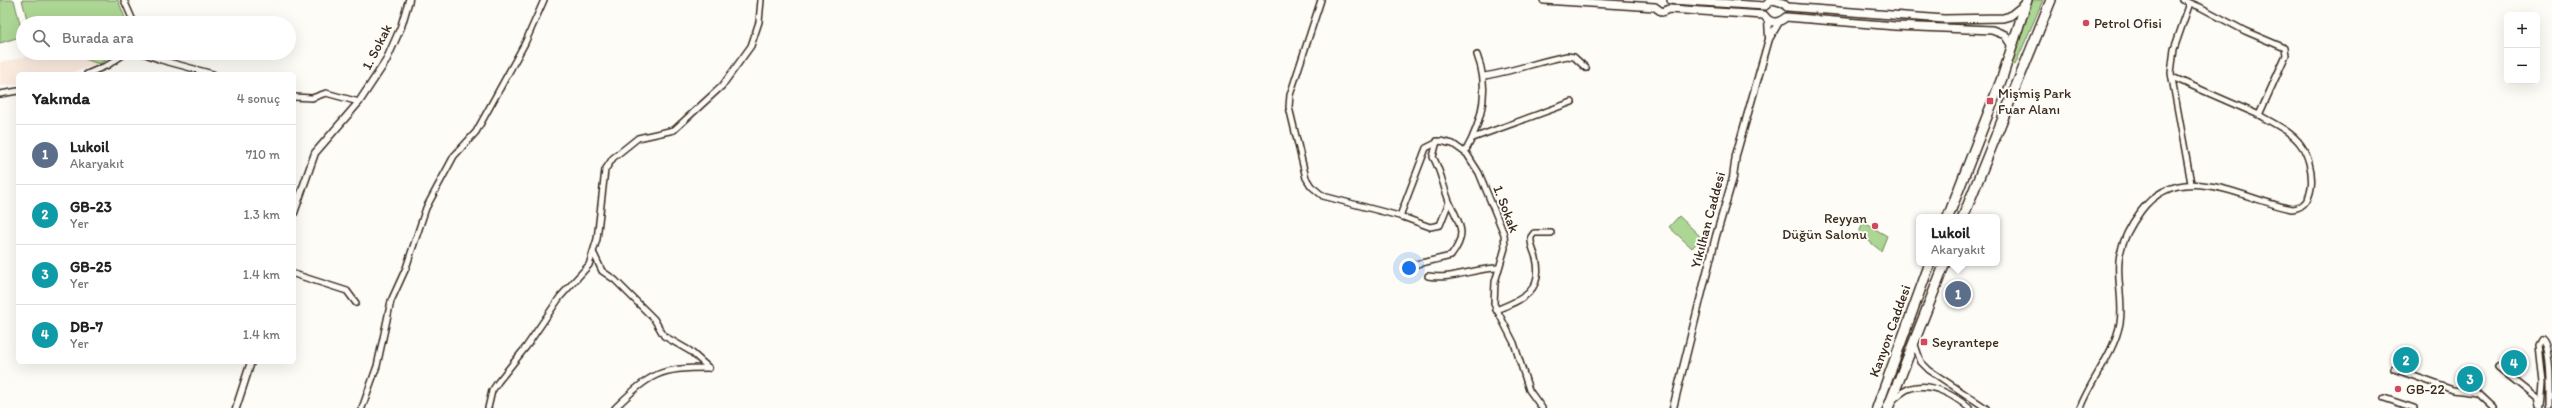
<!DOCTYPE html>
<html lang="tr">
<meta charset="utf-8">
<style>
body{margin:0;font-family:Itim,sans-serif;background:#f2f2f2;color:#222}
.controls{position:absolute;right:12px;top:12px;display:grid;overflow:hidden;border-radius:6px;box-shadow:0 4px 16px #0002}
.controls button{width:36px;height:36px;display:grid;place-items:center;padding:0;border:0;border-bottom:1px solid #e0e0e0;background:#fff;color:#222;font:20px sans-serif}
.you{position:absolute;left:1409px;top:268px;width:14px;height:14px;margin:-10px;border:3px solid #fff;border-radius:50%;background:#1a73e8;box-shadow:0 0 0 6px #1a73e833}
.badge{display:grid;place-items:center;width:26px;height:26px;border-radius:50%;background:#d1495b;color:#fff;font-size:13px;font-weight:700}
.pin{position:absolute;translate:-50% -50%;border:2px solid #fff;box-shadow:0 1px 4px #0006}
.popup{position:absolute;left:1916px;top:214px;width:84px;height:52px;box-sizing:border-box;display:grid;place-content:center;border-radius:6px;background:#fff;filter:drop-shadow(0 1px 3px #0005);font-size:13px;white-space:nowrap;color:#767676}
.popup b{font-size:15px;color:#222}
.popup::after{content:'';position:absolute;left:50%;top:100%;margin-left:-8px;border:8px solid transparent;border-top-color:#fff}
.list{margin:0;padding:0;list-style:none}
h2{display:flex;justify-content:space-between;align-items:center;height:52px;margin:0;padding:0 16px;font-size:17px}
h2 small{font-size:13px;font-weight:400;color:#767676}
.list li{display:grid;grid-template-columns:26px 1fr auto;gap:12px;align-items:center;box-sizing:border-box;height:60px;padding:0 16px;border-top:1px solid #e0e0e0}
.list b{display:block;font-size:15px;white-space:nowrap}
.list p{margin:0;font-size:13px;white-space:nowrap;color:#767676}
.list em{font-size:13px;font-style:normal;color:#767676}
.icon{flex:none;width:22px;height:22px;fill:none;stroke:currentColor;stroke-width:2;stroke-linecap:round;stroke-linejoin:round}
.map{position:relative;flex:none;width:2552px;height:408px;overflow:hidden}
.search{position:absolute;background:#fff;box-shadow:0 4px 16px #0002;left:16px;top:16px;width:280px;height:44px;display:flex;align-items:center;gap:10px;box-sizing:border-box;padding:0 14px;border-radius:22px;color:#767676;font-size:15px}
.panel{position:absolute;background:#fff;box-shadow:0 4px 16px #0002;left:16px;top:72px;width:280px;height:292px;border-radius:6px}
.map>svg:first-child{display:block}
</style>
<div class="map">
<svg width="2552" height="408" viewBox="0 0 2552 408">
<rect width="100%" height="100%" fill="#fdfcf7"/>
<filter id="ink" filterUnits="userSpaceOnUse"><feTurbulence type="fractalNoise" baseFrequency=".025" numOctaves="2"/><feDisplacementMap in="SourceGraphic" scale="8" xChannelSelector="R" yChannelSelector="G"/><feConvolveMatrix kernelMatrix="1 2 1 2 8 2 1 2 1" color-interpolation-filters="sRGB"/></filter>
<g filter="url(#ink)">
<!-- built -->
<path fill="#fbebdf" d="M36 53H68L99 64 67 74H18V84L0 86V62L37 55Z"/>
<!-- green -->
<g fill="#acd694" stroke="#748059">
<path d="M0 0H14L23 36 0 43Z"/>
<path d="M22 0H118L127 23H28Z"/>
<path d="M2031 0H2043L2015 65 2011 63Z"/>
<path d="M68 53H117L99 64Z"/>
<path d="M1679 216 1702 238 1692 248 1669 227Z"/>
<path d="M1863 222 1887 236 1881 251 1859 233Z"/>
</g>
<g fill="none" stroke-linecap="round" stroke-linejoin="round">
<defs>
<g id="minor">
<path d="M124 0 134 23"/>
<path d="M1321 0 1290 95 1289 107 1306 178 1311 186 1323 196 1403 217 1430 227 1440 225 1449 202"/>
<path d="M2190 3 2174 49 2171 73 2191 183"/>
<path d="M143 53 161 60 213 74"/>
<path d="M87 74 108 65 126 53"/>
<path d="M1484 76C1512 72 1539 61 1567 56L1574 57 1586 68"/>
<path d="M2172 77 2259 115"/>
<path d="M0 94 18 91"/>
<path d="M294 97 312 98 326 93 359 102"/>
<path d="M1473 138 1572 102"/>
<path d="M1465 152C1482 122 1490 88 1477 55"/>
<path d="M1400 216 1426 148 1440 141 1453 144 1467 154 1479 173 1504 234 1505 248 1495 282 1494 304 1514 343 1529 390 1542 408"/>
<path d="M594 254 602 271 615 280 654 319 664 336 690 351 709 368"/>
<path d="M1413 265 1451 256C1469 232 1459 224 1449 201 1443 186 1441 171 1433 157L1437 141"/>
<path d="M294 274 347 291 356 303"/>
<path d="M1428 276C1452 280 1474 268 1498 268"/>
<path d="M1496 310C1522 300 1544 291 1536 258 1534 251 1530 245 1531 237L1534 233H1551"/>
<path d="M1914 342 1921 362 1929 370 1986 408"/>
<path d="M2498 367 2537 398 2539 407"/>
<path d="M2394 369 2453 390 2478 393 2494 408"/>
<path d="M2384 398 2414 408"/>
<path d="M1893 400C1898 396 1905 389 1911 388 1931 382 1954 395 1969 408"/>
<path d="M362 408 377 366 391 301 406 268 426 208 454 156 476 132 525 43 544 0"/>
<path d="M488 408 492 391 498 382 526 347 560 297 589 265 597 239 605 170 613 158 638 138 674 130 722 86 751 46 759 22 761 0"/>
<path d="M615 408C651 373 659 368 709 368"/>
<path d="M2080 408C2091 379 2114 354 2120 323 2124 299 2115 276 2120 254 2123 239 2132 223 2141 211 2180 158 2242 199 2292 209 2319 206 2314 163 2301 145 2291 131 2274 124 2259 115L2286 55 2285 48 2245 31 2200 7 2183 0"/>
<path d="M2541 408 2543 383 2539 345 2542 340C2552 348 2550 395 2550 408"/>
</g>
<g id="tertiary">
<path d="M1768 20 1769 37"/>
<path d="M294 213 315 153 359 102 386 61 401 27 409 0"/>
<path d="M236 408 251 362"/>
<path d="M1673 408 1716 236 1733 178 1736 155 1769 39 1779 22"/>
</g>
<g id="secondary">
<path d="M1544 0 1655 7 1662 12 1669 9 1764 15C1770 24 1778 24 1786 17L1895 26 1992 30 2005 35 2012 46"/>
<path d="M1671 0 1765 6 1772 0"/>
<path d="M1773 0 1783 3 1787 7 1944 19 2003 18 2010 16 2025 4"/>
</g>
<g id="trunk">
<path d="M1948 217 2002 78 2027 0"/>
<path d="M1963 217 2051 0"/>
<path d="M1877 408 1930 263"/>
<path d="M1888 408 1945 263"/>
</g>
</defs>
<!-- minor casing -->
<use href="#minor" stroke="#3b2a1e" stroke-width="8"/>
<!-- tertiary casing -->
<use href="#tertiary" stroke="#3b2a1e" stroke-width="9"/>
<!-- secondary casing -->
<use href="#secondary" stroke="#3b2a1e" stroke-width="10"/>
<!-- trunk casing -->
<use href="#trunk" stroke="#3b2a1e" stroke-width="12"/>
<!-- minor -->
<use href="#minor" stroke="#fdfcf7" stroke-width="5"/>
<!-- tertiary -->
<use href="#tertiary" stroke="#fdfcf7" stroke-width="6"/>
<!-- secondary -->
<use href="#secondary" stroke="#fdfcf7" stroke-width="7"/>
<!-- trunk -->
<use href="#trunk" stroke="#fdfcf7" stroke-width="9"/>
</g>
</g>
<!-- markers -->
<g fill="#d1495b" stroke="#fdfcf7" stroke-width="1.5">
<circle cx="2086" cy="23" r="4"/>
<rect x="1986" y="97" width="8" height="8" rx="2"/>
<circle cx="1875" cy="226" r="4"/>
<rect x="1920" y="338" width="8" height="8" rx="2"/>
<circle cx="2398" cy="389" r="4"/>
</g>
<g text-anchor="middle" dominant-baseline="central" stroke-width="4" stroke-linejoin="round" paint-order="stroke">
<!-- poi labels -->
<g font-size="14" fill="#3b2a1e" stroke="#fdfcf7" text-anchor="start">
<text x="2094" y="23">Petrol Ofisi</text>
<text x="1998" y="93">Mişmiş Park<tspan x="1998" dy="16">Fuar Alanı</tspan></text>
<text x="1867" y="218" text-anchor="end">Reyyan<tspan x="1867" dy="16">Düğün Salonu</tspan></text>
<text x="1932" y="342">Seyrantepe</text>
<text x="2406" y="389">GB-22</text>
</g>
<!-- street labels -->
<g font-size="14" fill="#3b2a1e" stroke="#fdfcf7">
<text transform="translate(377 47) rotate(-63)">1. Sokak</text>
<text transform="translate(1506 209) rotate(69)">1. Sokak</text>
<text transform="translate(1708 220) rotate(-75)">Yıkılhan Caddesi</text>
<text transform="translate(1890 331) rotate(-70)">Kanyon Caddesi</text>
</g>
</g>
</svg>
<div class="controls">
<button>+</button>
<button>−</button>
</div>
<div class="you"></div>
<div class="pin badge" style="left:1958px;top:294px;background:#5c6f8a">1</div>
<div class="popup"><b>Lukoil</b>Akaryakıt</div>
<div class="pin badge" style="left:2406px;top:360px;background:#0f9aa8">2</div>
<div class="pin badge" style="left:2470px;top:379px;background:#0f9aa8">3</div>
<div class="pin badge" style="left:2514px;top:363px;background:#0f9aa8">4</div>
<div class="search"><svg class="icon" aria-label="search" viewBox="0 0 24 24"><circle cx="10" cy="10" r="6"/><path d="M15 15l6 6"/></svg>Burada ara</div>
<section class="panel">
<h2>Yakında<small>4 sonuç</small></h2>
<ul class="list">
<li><span class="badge" style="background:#5c6f8a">1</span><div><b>Lukoil</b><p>Akaryakıt</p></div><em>710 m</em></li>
<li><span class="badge" style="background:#0f9aa8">2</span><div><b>GB-23</b><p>Yer</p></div><em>1.3 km</em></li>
<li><span class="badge" style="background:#0f9aa8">3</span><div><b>GB-25</b><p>Yer</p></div><em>1.4 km</em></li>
<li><span class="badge" style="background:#0f9aa8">4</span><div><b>DB-7</b><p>Yer</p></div><em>1.4 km</em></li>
</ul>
</section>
</div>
